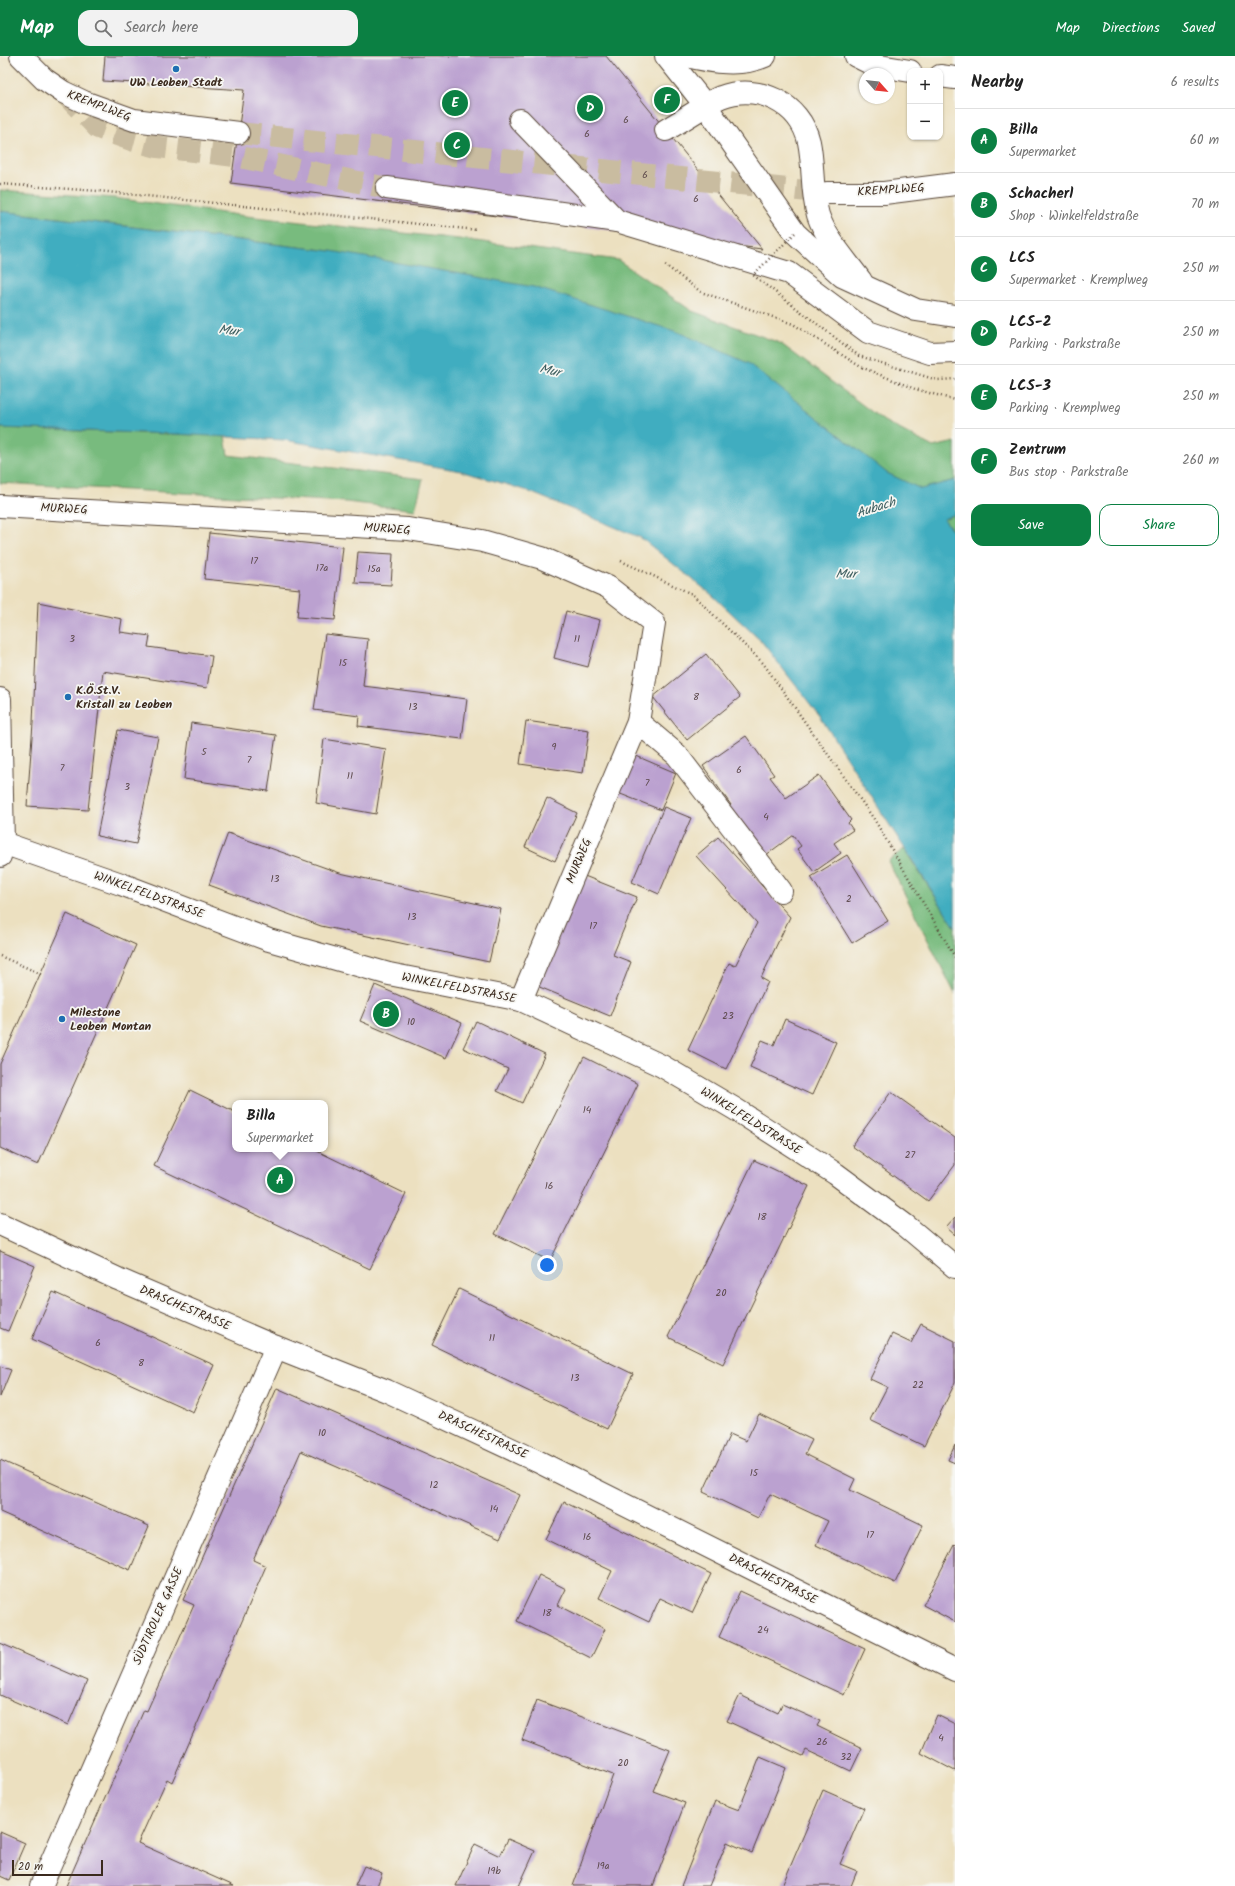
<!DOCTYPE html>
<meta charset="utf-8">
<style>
body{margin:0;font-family:Kalam,sans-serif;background:#f2f2f2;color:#222}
.controls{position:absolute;right:12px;top:12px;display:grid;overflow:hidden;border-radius:8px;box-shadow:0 1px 3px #0004}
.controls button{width:36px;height:36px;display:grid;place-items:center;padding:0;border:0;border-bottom:1px solid #e0e0e0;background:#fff;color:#222;font:20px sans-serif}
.compass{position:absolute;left:859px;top:12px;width:36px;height:36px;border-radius:50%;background:#fff;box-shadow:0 1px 3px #0004;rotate:117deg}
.scale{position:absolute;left:12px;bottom:10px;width:91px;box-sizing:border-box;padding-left:4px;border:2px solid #3b2a1e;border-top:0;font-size:11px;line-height:14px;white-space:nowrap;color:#3b2a1e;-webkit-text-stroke:3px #f6f6f2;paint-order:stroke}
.you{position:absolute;left:547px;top:1209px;width:14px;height:14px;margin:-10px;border:3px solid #fff;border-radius:50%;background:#1a73e8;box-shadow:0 0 0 6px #1a73e833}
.badge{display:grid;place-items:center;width:26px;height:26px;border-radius:50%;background:#0b8043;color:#fff;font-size:13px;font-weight:700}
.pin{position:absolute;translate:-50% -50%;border:2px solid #fff;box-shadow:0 1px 4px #0006}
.popup{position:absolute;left:232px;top:1044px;width:96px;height:52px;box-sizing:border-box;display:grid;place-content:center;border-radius:8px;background:#fff;filter:drop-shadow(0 1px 3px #0005);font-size:13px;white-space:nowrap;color:#767676}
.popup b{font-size:15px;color:#222}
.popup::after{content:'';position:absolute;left:50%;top:100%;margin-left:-8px;border:8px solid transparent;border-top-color:#fff}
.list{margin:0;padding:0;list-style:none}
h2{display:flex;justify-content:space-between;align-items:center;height:52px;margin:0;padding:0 16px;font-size:17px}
h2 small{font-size:13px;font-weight:400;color:#767676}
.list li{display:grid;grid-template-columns:26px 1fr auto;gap:12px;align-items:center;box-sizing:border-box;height:64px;padding:0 16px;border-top:1px solid #e0e0e0}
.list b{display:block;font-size:15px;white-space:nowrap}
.list p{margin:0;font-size:13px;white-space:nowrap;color:#767676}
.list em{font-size:13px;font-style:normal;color:#767676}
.actions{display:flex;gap:8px;padding:12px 16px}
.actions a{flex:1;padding:9px 0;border:1px solid #0b8043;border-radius:12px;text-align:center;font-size:14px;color:#0b8043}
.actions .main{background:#0b8043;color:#fff}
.icon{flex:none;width:22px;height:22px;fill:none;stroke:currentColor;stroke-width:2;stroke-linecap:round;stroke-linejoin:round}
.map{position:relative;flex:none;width:955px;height:1830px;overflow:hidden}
header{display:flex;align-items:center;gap:24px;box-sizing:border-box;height:56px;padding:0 20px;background:#0b8043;color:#fff}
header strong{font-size:19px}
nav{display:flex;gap:22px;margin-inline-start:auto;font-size:14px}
.search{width:280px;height:36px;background:#f2f2f2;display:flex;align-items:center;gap:10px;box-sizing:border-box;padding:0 14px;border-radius:12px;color:#767676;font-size:15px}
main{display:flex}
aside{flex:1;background:#fff}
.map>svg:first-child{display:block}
</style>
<header>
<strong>Map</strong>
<div class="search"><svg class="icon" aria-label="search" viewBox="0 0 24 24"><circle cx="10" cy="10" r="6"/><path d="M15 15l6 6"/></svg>Search here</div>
<nav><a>Map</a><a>Directions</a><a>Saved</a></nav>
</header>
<main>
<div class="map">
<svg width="955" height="1830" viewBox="0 0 955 1830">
<rect width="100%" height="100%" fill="#f6f6f2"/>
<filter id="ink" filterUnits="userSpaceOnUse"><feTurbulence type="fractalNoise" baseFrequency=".025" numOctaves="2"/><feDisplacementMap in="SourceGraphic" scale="8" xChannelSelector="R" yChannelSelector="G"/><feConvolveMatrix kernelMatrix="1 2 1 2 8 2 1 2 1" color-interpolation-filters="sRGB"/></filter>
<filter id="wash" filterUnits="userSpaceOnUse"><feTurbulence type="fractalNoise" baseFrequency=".012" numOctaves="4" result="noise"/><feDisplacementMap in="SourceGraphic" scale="16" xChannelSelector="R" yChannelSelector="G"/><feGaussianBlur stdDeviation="0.9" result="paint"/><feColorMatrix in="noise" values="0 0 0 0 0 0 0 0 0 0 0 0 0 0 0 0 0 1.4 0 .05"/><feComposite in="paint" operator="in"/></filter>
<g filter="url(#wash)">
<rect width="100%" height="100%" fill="#ece0c0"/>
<!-- forest -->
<g fill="#78bb7e" stroke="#5a724e">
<path d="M0 134 114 142 246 160 468 184 618 204 692 255 780 287 884 365 933 391 955 386V424L921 434 887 417 331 195 0 155Z"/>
<path d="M0 372 225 380 228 399 423 423 415 454 346 446 0 427Z"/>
<path d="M955 458V478L944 463Z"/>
<path d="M904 793 955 871V938L888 805Z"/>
</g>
<!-- water -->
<path fill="#41adc0" stroke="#3e6c6f" d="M0 155 331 195 534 231 678 276 748 307 887 417 921 433 955 424V458L944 463 955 478V871L821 662 762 586 712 539 641 482 525 434 461 415 284 384 174 378 0 372Z"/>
<g id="blocks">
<!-- building -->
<g fill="#bba1d0">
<path d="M105 0H606L762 193 231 127 244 34 103 25Z"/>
<path d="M209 477 343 491 335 564 297 561 300 533 204 523Z"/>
<path d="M358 496 393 498 391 529 355 527Z"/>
<path d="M38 546 122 563 120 576 150 580 148 591 212 600 207 632 103 615 88 754 27 750 33 667Z"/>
<path d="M566 555 600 564 588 611 554 602Z"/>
<path d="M325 578 368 583 363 630 467 643 462 683 358 670 359 660 314 654Z"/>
<path d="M706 598 740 641 687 684 653 641Z"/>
<path d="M526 665 589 674 583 717 520 708Z"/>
<path d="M191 667 276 679 268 735 184 723Z"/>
<path d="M118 674 158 681 136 788 97 780Z"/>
<path d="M746 680 774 719 770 721 786 742 819 719 851 764 848 767 853 774 834 787 841 797 814 816 797 793 801 790 793 779 762 802 726 752 731 749 703 710Z"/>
<path d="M324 683 386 693 376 758 316 747Z"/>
<path d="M634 699 676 717 661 754 618 737Z"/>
<path d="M547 742 577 757 555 805 525 791Z"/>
<path d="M664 751 691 762 659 838 632 826Z"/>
<path d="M228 777 340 817 501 853 489 906 321 870 209 829Z"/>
<path d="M718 781 790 861 761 922 768 926 726 1013 688 994 729 907 735 910 757 867 696 800Z"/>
<path d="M847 799 888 865 852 887 811 821Z"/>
<path d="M582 819 637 841 613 899 631 906 610 960 537 930Z"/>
<path d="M67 858 136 889 38 1109 0 1092V1008Z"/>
<path d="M375 929 462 967 446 1002 360 965Z"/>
<path d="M785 963 836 986 812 1039 750 1011 762 984 774 989Z"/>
<path d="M476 965 545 998 522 1047 497 1035 508 1013 463 992Z"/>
<path d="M584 1001 638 1028 550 1205 495 1178Z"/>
<path d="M190 1034 235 1056V1093H313L406 1138 370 1213 154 1110Z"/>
<path d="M891 1036 955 1082V1109L928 1145 852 1090Z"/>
<path d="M754 1104 809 1130 723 1308 668 1281Z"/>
<path d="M955 1161V1179L946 1171Z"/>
<path d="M0 1195 35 1210 8 1275 0 1272Z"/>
<path d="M459 1233 633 1318 607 1373 432 1289Z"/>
<path d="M53 1236 214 1309 193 1356 32 1283Z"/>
<path d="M921 1268 955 1285V1327L924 1390 870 1364 887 1331 870 1323 892 1278 911 1287Z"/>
<path d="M0 1310 11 1314 0 1341Z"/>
<path d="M277 1332 520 1439 500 1483 301 1395 253 1504 266 1510 172 1726 167 1723 138 1787 234 1830H66L144 1654 147 1655 194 1549 183 1544Z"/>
<path d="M759 1358 812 1384 805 1398 855 1423 850 1434 923 1469 895 1527 816 1489 828 1465 770 1438 758 1462 703 1436 730 1378 746 1385Z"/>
<path d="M955 1389V1407L948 1404Z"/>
<path d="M0 1404 149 1470 130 1514 0 1456Z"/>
<path d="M564 1446 711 1518 692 1557 660 1542 649 1566 599 1542 612 1515 546 1483Z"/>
<path d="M954 1489 955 1490V1566L923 1549Z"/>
<path d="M539 1519 566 1533 558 1549 605 1573 591 1602 517 1565Z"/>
<path d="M740 1535 865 1593 844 1639 719 1581Z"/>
<path d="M0 1587 87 1625 68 1669 0 1639Z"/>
<path d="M740 1639 778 1657 782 1648 820 1665 817 1670 862 1692 851 1715 806 1694 803 1700 727 1665Z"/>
<path d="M537 1644 670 1694 653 1735 685 1747 653 1830H573L613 1719 522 1684Z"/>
<path d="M937 1659 955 1668V1715L921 1697Z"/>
<path d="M760 1701 786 1712 752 1797 727 1786 709 1830H681L715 1745 739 1754Z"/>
<path d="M823 1734 864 1752 840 1808 857 1815 851 1830H782Z"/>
<path d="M0 1776 25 1787 9 1824 0 1820Z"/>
<path d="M508 1783 535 1795 519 1830H456L475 1788 500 1800Z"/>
<path d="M364 1810 382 1817 377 1830H355Z"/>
</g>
</g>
</g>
<g filter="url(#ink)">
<use href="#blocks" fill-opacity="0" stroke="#564536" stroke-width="1"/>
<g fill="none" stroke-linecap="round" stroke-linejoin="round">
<!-- minor-tunnel -->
<g stroke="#c9bca0" stroke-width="22" stroke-dasharray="22 11" stroke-linecap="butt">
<path d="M64 37 98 72 131 84 158 91 235 100 387 132"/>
<path d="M238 77 827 137"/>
</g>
<defs>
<g id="minor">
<path d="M21 0 44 23 63 36 84 46 134 64 238 77"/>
<path d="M666 0 706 50 795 177 842 220 916 254 955 260"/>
<path d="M687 0C712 6 740 11 765 0"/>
<path d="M856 0 874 9 910 15"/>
<path d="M940 20 955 22"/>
<path d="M520 64 617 165 789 217 868 276 930 297 955 296"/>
<path d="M666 74C679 66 692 58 705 50 710 47 715 43 721 41 758 27 800 47 809 86 814 110 811 135 818 159 826 183 846 204 861 225"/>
<path d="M387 132 617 165"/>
<path d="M827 137H884L955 128"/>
<path d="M0 450 408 473 482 485 542 502 608 531 654 567 638 666 521 944"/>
<path d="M0 643 3 787 0 800"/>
<path d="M638 666 677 699 781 835"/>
<path d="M3 787 121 828 269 884 389 918 521 944 662 1010 735 1053 836 1118 905 1169 955 1211"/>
<path d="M0 1168 118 1223 276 1291 387 1335 537 1405 955 1614"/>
<path d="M41 1830 276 1291"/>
</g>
</defs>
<!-- minor casing -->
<use href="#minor" stroke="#564536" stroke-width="24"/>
<!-- path -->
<g stroke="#564536" stroke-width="2.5" stroke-dasharray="1 3" stroke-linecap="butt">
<path d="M0 128 98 135 477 174"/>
<path d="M665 209 701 236 793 268 861 311 915 333 955 344"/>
<path d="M621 505 692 538 763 607 874 763 955 901"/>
<path d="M0 900 41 918"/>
</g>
<!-- minor -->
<use href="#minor" stroke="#fff" stroke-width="22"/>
<!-- path-bridge -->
<path stroke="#564536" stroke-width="2.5" stroke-dasharray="1 3" stroke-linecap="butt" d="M795 177 753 219 859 300 937 324 955 323"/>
</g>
</g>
<!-- markers -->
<g fill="#1f6fb2" stroke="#f6f6f2" stroke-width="1.5">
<circle cx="176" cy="13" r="4"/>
<circle cx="68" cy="641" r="4"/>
<circle cx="62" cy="963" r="4"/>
</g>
<g text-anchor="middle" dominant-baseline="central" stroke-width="3.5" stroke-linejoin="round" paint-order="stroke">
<!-- number labels -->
<g font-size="10" fill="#5b484a">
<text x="626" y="64">6</text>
<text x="587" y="78">6</text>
<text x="645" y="119">6</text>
<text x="696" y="143">6</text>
<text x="254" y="505">17</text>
<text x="322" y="512">17a</text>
<text x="374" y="513">15a</text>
<text x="72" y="583">3</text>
<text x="577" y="583">11</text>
<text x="343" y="607">15</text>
<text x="696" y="641">8</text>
<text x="413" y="651">13</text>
<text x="554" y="691">9</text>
<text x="204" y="696">5</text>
<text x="249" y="704">7</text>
<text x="62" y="712">7</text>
<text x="739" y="714">6</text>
<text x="350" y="720">11</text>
<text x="647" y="727">7</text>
<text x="127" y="731">3</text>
<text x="766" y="761">4</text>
<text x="275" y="823">13</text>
<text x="849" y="843">2</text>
<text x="412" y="861">13</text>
<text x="593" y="870">17</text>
<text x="728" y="960">23</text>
<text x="411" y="966">10</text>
<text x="587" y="1054">14</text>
<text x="910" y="1099">27</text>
<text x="549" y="1130">16</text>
<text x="762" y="1161">18</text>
<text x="721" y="1237">20</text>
<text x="492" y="1282">11</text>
<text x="98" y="1287">6</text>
<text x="141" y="1307">8</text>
<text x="575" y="1322">13</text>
<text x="918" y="1329">22</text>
<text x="322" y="1377">10</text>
<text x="754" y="1417">15</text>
<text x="434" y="1429">12</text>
<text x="494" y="1453">14</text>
<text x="870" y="1479">17</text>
<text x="587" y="1481">16</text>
<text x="547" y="1557">18</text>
<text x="763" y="1574">24</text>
<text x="941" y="1682">4</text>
<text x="822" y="1686">26</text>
<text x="846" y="1701">32</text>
<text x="623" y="1707">20</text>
<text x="603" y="1810">19a</text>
<text x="494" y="1815">19b</text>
</g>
<!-- poi labels -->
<g font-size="12" font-weight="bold" fill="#3b2a1e" stroke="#f6f6f2" text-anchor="start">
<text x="176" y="26" text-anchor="middle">UW Leoben Stadt</text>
<text x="76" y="634">K.Ö.St.V.<tspan x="76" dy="14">Kristall zu Leoben</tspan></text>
<text x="70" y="956">Milestone<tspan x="70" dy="14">Leoben Montan</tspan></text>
</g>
<!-- street labels -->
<g font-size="12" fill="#3b2a1e" stroke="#f6f6f2">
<text transform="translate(99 50) rotate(21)">KREMPLWEG</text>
<text transform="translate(891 134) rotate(-4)">KREMPLWEG</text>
<text transform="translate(64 453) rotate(3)">MURWEG</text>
<text transform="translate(387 473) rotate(4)">MURWEG</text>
<text transform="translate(579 805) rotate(-67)">MURWEG</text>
<text transform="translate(149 839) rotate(20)">WINKELFELDSTRASSE</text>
<text transform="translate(459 932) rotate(11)">WINKELFELDSTRASSE</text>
<text transform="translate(751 1065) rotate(32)">WINKELFELDSTRASSE</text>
<text transform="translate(185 1252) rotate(23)">DRASCHESTRASSE</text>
<text transform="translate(483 1379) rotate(25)">DRASCHESTRASSE</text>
<text transform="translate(773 1523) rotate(27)">DRASCHESTRASSE</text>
<text transform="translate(158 1560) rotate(-66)">SÜDTIROLER GASSE</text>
</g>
<!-- water labels -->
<g font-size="13" font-style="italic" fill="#3d5e5f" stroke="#f6f6f2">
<text transform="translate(229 275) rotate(7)">Mur</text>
<text transform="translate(550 315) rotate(12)">Mur</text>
<text transform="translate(876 452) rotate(-17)">Aubach</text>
<text x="846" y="518">Mur</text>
</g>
</g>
</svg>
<div class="controls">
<button>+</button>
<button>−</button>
</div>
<svg class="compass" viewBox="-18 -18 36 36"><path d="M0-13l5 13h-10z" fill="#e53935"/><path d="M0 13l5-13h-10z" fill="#767676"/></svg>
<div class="scale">20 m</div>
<div class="you"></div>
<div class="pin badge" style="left:280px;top:1124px">A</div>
<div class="popup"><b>Billa</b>Supermarket</div>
<div class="pin badge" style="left:386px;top:958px">B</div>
<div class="pin badge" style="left:457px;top:89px">C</div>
<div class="pin badge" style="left:590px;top:52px">D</div>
<div class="pin badge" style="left:455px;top:47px">E</div>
<div class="pin badge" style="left:667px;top:44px">F</div>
</div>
<aside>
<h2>Nearby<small>6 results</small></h2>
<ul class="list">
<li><span class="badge">A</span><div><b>Billa</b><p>Supermarket</p></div><em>60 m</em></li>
<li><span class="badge">B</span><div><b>Schacherl</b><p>Shop · Winkelfeldstraße</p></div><em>70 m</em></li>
<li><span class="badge">C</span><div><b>LCS</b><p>Supermarket · Kremplweg</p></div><em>250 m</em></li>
<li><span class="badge">D</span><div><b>LCS-2</b><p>Parking · Parkstraße</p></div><em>250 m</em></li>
<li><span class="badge">E</span><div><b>LCS-3</b><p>Parking · Kremplweg</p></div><em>250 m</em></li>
<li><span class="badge">F</span><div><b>Zentrum</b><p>Bus stop · Parkstraße</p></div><em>260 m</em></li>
</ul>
<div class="actions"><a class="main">Save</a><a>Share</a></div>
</aside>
</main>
